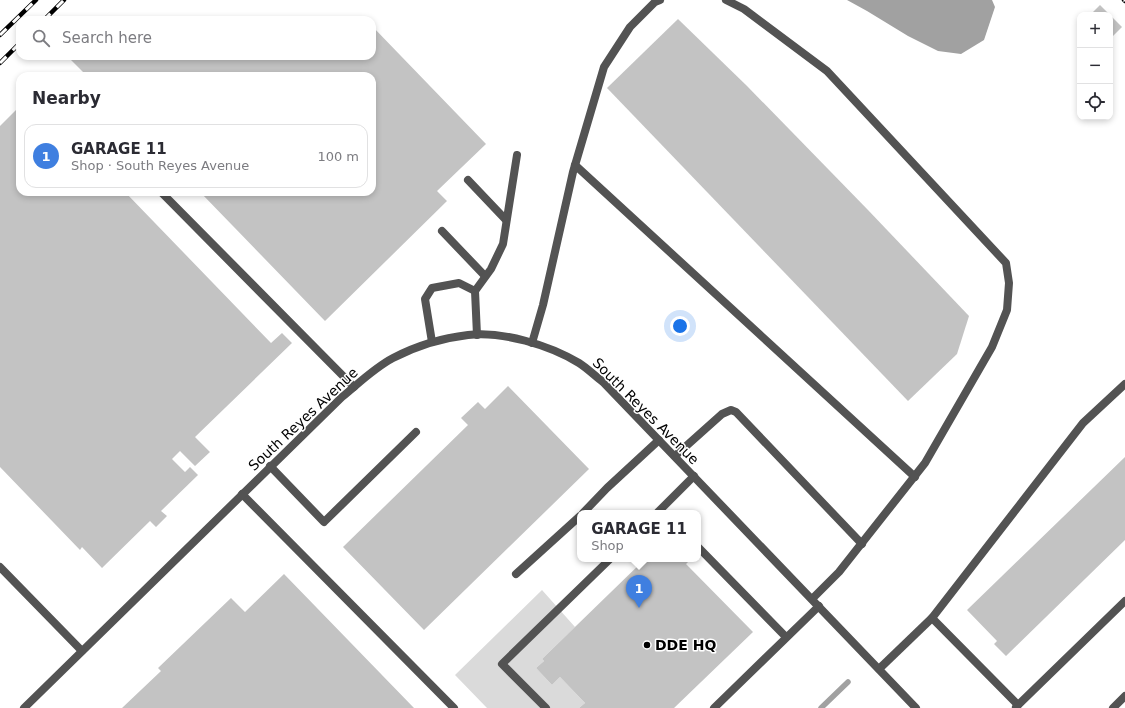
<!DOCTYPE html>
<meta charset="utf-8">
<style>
body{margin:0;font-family:"DejaVu Sans",sans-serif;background:#f7f7f7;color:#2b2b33}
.controls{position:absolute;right:12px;top:12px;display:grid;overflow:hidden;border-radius:8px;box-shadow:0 2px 6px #0003}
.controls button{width:36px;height:36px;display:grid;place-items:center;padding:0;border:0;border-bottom:1px solid #e1e1e2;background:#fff;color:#2b2b33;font:20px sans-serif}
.you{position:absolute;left:680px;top:326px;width:14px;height:14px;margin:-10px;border:3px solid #fff;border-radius:50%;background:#1a73e8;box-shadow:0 0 0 6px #1a73e833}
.badge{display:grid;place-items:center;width:26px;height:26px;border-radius:50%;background:#000;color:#fff;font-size:13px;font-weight:700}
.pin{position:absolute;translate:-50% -33px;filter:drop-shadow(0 1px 2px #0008)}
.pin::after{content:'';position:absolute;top:21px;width:14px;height:12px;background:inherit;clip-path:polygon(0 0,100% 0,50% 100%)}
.popup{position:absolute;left:577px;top:510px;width:124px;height:52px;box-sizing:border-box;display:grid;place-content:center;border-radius:8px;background:#fff;filter:drop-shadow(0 1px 3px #0005);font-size:13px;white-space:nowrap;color:#7c7c81}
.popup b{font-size:15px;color:#2b2b33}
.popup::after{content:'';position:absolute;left:50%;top:100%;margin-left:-8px;border:8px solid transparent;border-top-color:#fff}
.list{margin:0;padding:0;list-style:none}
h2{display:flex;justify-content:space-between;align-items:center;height:52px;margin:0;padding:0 16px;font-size:17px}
h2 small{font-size:13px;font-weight:400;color:#7c7c81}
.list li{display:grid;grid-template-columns:26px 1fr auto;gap:12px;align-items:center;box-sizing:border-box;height:64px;margin:0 8px 8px;padding:0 8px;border:1px solid #e1e1e2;border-radius:12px}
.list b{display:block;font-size:15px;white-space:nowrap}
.list p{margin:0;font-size:13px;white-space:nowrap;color:#7c7c81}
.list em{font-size:13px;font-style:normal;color:#7c7c81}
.icon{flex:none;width:22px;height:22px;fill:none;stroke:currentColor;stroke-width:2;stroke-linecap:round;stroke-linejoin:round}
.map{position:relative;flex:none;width:1125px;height:708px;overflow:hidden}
.search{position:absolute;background:#fff;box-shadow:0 2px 6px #0003;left:16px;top:16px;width:360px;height:44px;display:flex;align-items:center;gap:10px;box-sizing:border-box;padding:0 14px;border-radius:12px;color:#7c7c81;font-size:15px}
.panel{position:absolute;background:#fff;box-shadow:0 2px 6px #0003;left:16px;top:72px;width:360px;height:124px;border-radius:12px}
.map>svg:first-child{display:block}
</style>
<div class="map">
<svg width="1125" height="708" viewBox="0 0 1125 708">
<rect width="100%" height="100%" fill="#fff"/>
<!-- green -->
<path fill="#dadada" d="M542 590 575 627 542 659 544 661 536 668 552 685 560 677 585 703 579 708H487L455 675Z"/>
<!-- water -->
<path fill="#a1a1a1" d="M847 0H992L995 7 984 40 961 54 938 51 908 36 867 11Z"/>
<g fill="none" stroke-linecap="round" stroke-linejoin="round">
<!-- stream -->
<path stroke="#a1a1a1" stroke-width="5.5" d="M821 708 848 682"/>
</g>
<!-- building -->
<g fill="#c3c3c3">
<path d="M1100 5 1110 15H1090Z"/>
<path d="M1110 15 1122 27 1110 39Z"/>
<path d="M678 19 747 86 868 210 969 316 957 354 908 401 607 88Z"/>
<path d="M372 26 486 144 437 191 447 201 325 321 200 192H372V76H87L71 60 74 56H372Z"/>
<path d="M20 106V192H125L271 343 282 333 292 343 195 437 210 452 195 466 180 451 172 459 185 472 190 467 198 475 161 511 167 516 156 527 150 521 102 568 82 547 80 550 0 467V126Z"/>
<path d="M508 386 589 469 424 630 343 547 468 425 461 418 478 402 485 409Z"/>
<path d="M1125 457V540L1006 656 994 644 997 641 967 610Z"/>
<path d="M645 559H687L689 561 686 564 753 632 674 708H579L585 703 560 677 552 685 536 668 544 661 542 659Z"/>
<path d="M284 574 414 708H122L161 671 158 668 231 598 245 612Z"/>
</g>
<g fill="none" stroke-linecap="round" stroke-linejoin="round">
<!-- service -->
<g stroke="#535353" stroke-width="8">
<path d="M726 0 744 9 827 71 1006 263 1009 283 1007 310 992 347 925 463 839 572 812 599"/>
<path d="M575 165 915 477"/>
<path d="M468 180 506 220"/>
<path d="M161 192 354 387"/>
<path d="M442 231 485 276"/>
<path d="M477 335 475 291 491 269 503 244 517 155"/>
<path d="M432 342 425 299 432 288 459 283 475 291"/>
<path d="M532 343 543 305 573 172 604 67 630 27 655 2 660 0"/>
<path d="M675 456 722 414 731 410 736 412 862 544"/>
<path d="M270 466 324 522 416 432"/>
<path d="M242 494 454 708"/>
<path d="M583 513 607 488 659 440"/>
<path d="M657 513 694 476"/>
<path d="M698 547 786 637"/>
<path d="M0 567 82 651"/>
<path d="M516 574 580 516"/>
<path d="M879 669 932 618"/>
<path d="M1018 705 932 618 1083 423 1125 384"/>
<path d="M1016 707 1125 601"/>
<path d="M546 708 502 664 610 559"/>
<path d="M714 708 819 606"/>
<path d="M1113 708 1125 696"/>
</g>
<!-- tertiary -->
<path stroke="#535353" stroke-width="8" d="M24 708 342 397C358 384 374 368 393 358 416 346 442 338 468 335 503 331 549 345 579 363 587 368 595 376 603 382L916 708"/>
<defs>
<g id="rail">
<path d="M1124 0 1125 1"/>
<path d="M44 20 64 0"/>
<path d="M0 35 36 0"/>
<path d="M0 63 20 43"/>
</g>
</defs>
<!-- rail casing -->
<use href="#rail" stroke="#000" stroke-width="4.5"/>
<!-- rail -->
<use href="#rail" stroke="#fff" stroke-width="3" stroke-dasharray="9" stroke-linecap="butt"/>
</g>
<!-- markers -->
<circle fill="#000" stroke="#fff" stroke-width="1.5" cx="647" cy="645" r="4"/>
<g text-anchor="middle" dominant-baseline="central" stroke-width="3" stroke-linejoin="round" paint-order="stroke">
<!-- street labels -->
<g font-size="14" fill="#000" stroke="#fff">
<text transform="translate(646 411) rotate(45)">South Reyes Avenue</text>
<text transform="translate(303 419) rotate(-43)">South Reyes Avenue</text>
</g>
<!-- poi labels -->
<g font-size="14" font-weight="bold" fill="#000" stroke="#fff" text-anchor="start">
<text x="655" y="645">DDE HQ</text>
</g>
</g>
</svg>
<div class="controls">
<button>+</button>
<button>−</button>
<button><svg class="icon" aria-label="locate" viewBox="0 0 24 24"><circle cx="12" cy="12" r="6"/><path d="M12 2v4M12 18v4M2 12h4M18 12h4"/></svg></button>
</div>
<div class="you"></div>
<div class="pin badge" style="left:639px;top:608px;background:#3f7fe0">1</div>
<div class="popup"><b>GARAGE 11</b>Shop</div>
<div class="search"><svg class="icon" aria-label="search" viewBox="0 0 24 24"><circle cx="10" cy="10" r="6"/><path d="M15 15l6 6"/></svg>Search here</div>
<section class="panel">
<h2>Nearby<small></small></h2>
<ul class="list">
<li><span class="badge" style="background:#3f7fe0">1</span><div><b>GARAGE 11</b><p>Shop · South Reyes Avenue</p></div><em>100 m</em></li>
</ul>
</section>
</div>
